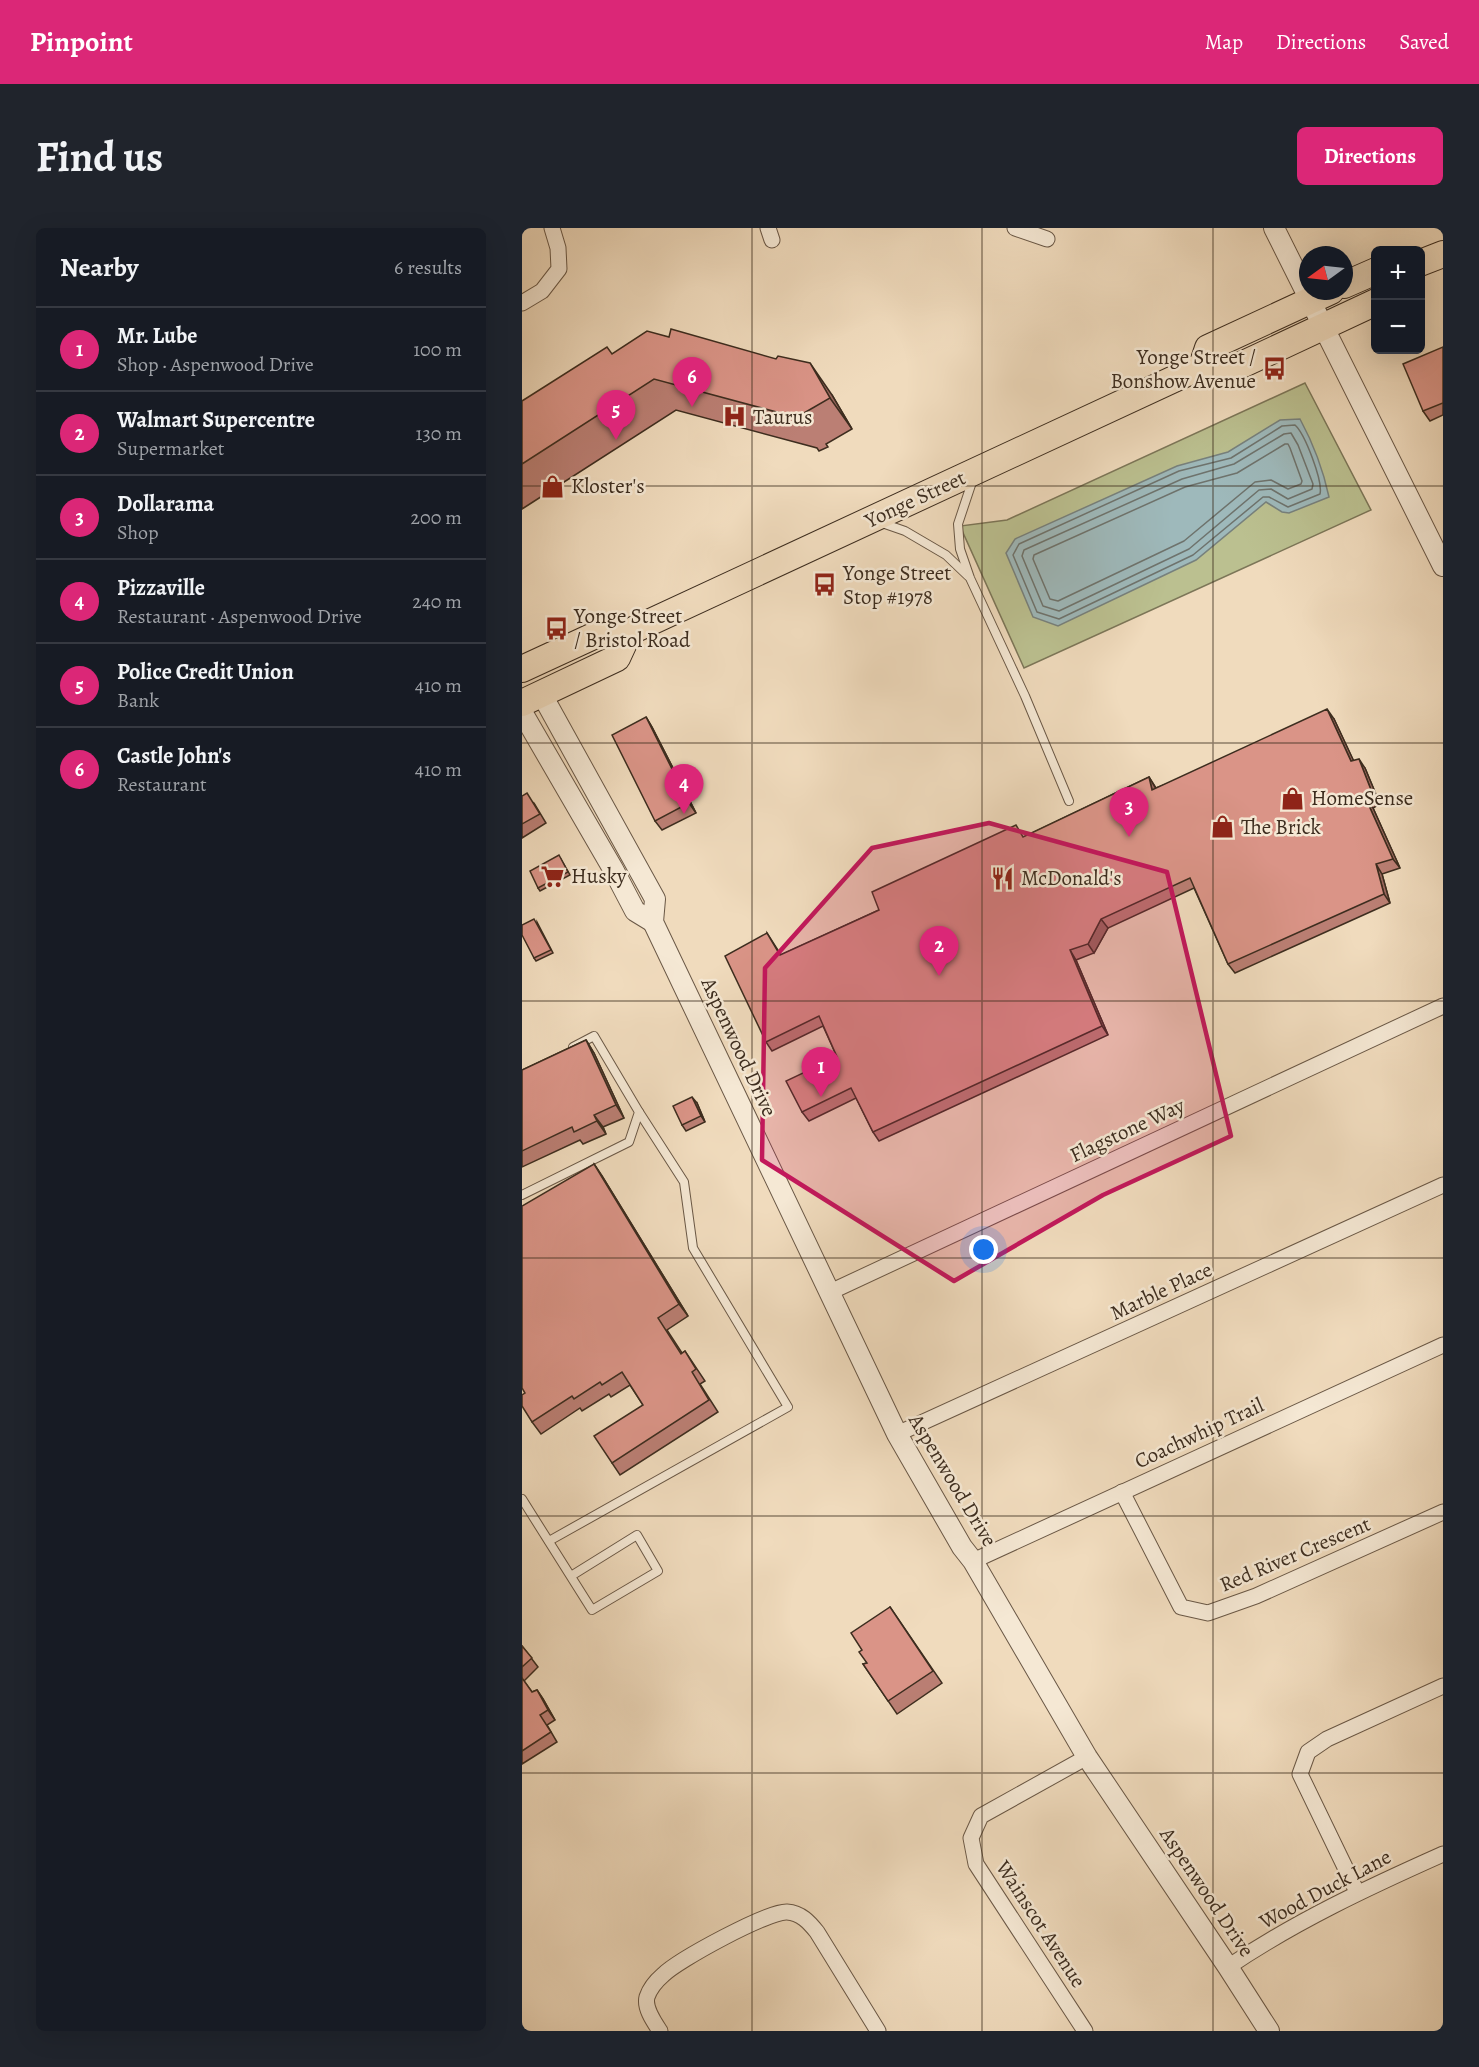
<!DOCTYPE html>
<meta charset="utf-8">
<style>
body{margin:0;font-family:Alegreya,serif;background:#20242c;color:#f1f3f6}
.controls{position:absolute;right:18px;top:18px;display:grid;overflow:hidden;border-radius:9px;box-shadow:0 6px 24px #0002}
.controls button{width:54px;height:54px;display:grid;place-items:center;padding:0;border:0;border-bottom:2px solid #363941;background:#171b24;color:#f1f3f6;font:30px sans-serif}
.compass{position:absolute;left:777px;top:18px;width:54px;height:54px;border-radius:50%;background:#171b24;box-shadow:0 6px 24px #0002;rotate:255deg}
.you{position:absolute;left:462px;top:1022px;width:21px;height:21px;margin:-15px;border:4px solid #fff;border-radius:50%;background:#1a73e8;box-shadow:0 0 0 9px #1a73e833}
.badge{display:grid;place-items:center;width:39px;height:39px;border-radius:50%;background:#db2777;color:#fff;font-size:20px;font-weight:700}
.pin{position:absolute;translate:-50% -50px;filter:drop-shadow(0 2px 3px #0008)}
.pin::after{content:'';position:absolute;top:32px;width:21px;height:18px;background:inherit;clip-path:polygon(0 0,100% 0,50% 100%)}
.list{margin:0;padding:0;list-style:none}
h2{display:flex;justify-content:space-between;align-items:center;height:78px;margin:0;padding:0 24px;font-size:26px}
h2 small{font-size:20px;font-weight:400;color:#9ea1a6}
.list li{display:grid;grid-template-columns:39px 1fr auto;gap:18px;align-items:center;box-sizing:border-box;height:84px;padding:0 24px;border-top:2px solid #363941}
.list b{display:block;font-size:22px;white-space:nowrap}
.list p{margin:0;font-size:20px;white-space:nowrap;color:#9ea1a6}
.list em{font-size:20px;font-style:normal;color:#9ea1a6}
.map{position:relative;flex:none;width:921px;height:1803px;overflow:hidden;border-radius:9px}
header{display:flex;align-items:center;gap:36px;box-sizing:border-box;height:84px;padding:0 30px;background:#db2777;color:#fff}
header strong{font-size:28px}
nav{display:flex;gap:33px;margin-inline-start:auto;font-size:21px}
.intro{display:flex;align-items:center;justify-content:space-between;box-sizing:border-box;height:144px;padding:0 36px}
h1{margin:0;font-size:42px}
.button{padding:15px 27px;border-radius:9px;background:#db2777;color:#fff;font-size:21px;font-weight:700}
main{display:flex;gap:36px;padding:0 36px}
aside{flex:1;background:#171b24;border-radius:9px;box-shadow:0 6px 24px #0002}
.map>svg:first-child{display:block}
</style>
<header>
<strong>Pinpoint</strong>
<nav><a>Map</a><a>Directions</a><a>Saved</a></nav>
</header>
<div class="intro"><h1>Find us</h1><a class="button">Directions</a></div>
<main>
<aside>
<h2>Nearby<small>6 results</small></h2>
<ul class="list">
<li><span class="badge">1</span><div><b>Mr. Lube</b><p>Shop · Aspenwood Drive</p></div><em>100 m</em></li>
<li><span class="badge">2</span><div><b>Walmart Supercentre</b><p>Supermarket</p></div><em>130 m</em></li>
<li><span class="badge">3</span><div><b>Dollarama</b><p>Shop</p></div><em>200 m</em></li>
<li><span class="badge">4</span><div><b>Pizzaville</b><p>Restaurant · Aspenwood Drive</p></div><em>240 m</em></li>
<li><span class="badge">5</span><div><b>Police Credit Union</b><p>Bank</p></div><em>410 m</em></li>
<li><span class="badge">6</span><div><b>Castle John's</b><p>Restaurant</p></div><em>410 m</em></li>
</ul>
</aside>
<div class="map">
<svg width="921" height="1803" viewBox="0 0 921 1803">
<rect width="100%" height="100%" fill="#f0dbbd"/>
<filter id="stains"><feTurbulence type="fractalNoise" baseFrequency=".00333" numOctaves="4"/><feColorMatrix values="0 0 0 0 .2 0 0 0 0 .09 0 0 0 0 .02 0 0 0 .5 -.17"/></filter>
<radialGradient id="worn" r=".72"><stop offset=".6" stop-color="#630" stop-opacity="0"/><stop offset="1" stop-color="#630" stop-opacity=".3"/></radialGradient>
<!-- green -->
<path fill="#bbc090" stroke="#7c7658" stroke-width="1.5" d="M783 155 849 282 502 440 438 298 485 292Z"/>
<!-- water -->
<path fill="#9eb9bb" stroke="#77817d" stroke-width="1.5" d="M778 191C791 215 801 241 807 269L767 285 760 284 744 274 674 332 536 398 511 389 484 325 493 311 655 238 706 224 758 192Z"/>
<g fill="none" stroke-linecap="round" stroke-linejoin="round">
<!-- shore -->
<g stroke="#6e736d" stroke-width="1.5">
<path d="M773 197C783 206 801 253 798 266L766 279 747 269H741L671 327 537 391 515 384 491 327 497 316 657 243 709 230 760 198Z"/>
<path d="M769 205 776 217 791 256 790 261 766 271 749 261 737 262 667 321 537 383 521 378 500 328 502 322 660 251 712 236 762 206Z"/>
<path d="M763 216H766L768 220 780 253 779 256 766 261 749 252 733 254 662 313 536 373 528 371 511 331 512 327 663 259 715 245Z"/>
</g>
<defs>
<g id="service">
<path d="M451 251 436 296 438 321 448 350 503 468 547 573"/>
<path d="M360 295 383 303 424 327 446 348"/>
<path d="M0 967 107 914 117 884 72 808 51 819"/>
<path d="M0 1271 70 1382 136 1343 115 1307 49 1348"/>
<path d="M27 1313 266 1179 171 1020 162 954 117 884"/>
</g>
<g id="minor">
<path d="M246 0 250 12"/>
<path d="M493 0 525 11"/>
<path d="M0 75 20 63 37 41 36 20 30 0"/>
<path d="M306 1065 921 778"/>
<path d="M375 1206 921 957"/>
<path d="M600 1264 659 1379 686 1385 734 1368 921 1284"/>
<path d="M451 1333 921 1117"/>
<path d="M835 1664 778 1546 786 1524 805 1511 921 1458"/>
<path d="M706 1739C774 1693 847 1659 921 1626"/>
<path d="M138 1803C132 1794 122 1780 125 1769 128 1760 134 1753 141 1747 156 1732 246 1683 265 1684 279 1685 287 1694 295 1704L356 1803"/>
<path d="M563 1803 454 1636 449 1610 459 1588 565 1529"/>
</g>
<g id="tertiary">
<path d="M752 0 921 338"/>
<path d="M19 465 133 671 131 694 375 1206 440 1319 451 1333 565 1529 706 1739 747 1803"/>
<path d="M0 484 91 641 113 683 131 694"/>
</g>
<g id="primary">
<path d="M898 35 921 26"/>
<path d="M822 57 854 43"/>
<path d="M680 138 700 146 854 74"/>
<path d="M0 441 78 405 107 404 680 138 686 120 809 63"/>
<path d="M0 475 95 430 107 404"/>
</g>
</defs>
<!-- service casing -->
<use href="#service" stroke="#6a5846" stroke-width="10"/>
<!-- minor casing -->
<use href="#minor" stroke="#6a5846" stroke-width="17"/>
<!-- tertiary casing -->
<use href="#tertiary" stroke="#6a5846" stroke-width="22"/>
<!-- primary casing -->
<use href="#primary" stroke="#3d2d1f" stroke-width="28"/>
<!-- service -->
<use href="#service" stroke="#f5e8d4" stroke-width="8"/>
<!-- minor -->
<use href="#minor" stroke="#f5e8d4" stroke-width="15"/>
<!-- tertiary -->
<use href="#tertiary" stroke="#f5e8d4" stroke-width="20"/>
<!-- primary -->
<use href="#primary" stroke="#f0dbbd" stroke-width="26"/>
</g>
<!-- wall -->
<g fill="#bb7f74" stroke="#3d2d1f" stroke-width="1.5">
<path d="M921 119V187L908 193 901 183Z"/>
<path d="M90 126 310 167 330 201 304 216 306 219 297 223 295 220 154 182 0 281V173Z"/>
<path d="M124 489 130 499 174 585 140 602 133 593Z"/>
<path d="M812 491 831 532 843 540 858 576 851 580 878 640 860 646 868 675 713 745 706 736 672 660 586 700 572 725 554 732 586 807 357 913 351 904 334 870 287 893 280 884 315 829 301 798 250 823 244 814 245 705 259 727 357 682 502 609 627 549 634 560Z"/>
<path d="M0 568 12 575 24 595 0 610Z"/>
<path d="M39 631 48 647 18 663 16 660Z"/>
<path d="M15 694 31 725 14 733 12 730Z"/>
<path d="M64 812 72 825 102 890 81 899 84 906 61 916 58 912 0 939V842Z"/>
<path d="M175 875 183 894 164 903 160 897Z"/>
<path d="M72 936 80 948 166 1088 145 1102 160 1125 163 1123 183 1153 178 1156 196 1184 98 1247 90 1235 121 1177 108 1157 89 1169 87 1166 60 1183 58 1180 19 1206 10 1194 3 1165Z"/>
<path d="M368 1379 420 1455 375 1486 341 1436 345 1435 340 1422Z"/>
<path d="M0 1418 16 1439 2 1453 10 1464 15 1462 21 1471 33 1492 25 1497 35 1514 0 1536Z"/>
</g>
<!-- shaded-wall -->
<g fill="#99685e" stroke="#3d2d1f" stroke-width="1.5">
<path d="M288 135 310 167 330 201 308 170Z"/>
<path d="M805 481 812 491 836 542 829 533Z"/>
<path d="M124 489 130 499 174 585 167 575Z"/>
<path d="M837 531 843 540 858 576 851 567Z"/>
<path d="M627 549 633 559 637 571 630 562Z"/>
<path d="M844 571 851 580 878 640 871 631Z"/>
<path d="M854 636 860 646 868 675 862 666Z"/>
<path d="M579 691 586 700 572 725 566 716Z"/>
<path d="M548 722 554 732 586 807 580 798Z"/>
<path d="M64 812 72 825 102 890 94 877Z"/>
<path d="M170 869 175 875 183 894 179 888Z"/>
<path d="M72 887 81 899 84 906 75 893Z"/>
<path d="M72 936 80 948 166 1088 157 1076Z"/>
<path d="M15 1462 21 1471 33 1492 26 1482Z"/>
</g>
<!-- building -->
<g fill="#da9487" stroke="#3d2d1f" stroke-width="1.5">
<path d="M149 101 254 131 256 128 288 135 308 170 282 185 284 187 275 192 273 189 132 151 0 236V173L85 119 90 126 125 103 147 109Z"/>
<path d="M921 119V175L901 183 881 136Z"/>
<path d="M805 481 829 533 837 531 851 567 844 571 871 631 854 636 862 666 706 736 668 650 579 691 566 716 548 722 580 798 351 904 329 860 280 884 264 853 315 829 297 788 244 814 203 728 245 705 258 727 357 682 350 664 494 597 501 609 627 549 630 562Z"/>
<path d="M124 489 167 575 133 593 90 507Z"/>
<path d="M5 565 18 586 0 596V568Z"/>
<path d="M37 627 46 644 16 660 8 643Z"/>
<path d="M12 691 29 722 12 730 0 707V697Z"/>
<path d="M64 812 94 877 72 887 75 893 52 904 50 899 0 923V842Z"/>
<path d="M170 869 179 888 160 897 151 878Z"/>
<path d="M72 936 157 1076 136 1090 159 1126 163 1123 174 1141 170 1144 187 1172 90 1235 72 1208 121 1177 100 1144 80 1157 78 1154 52 1171 50 1168 10 1194 0 1178V1167L3 1165 0 1160V978Z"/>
<path d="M368 1379 411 1443 366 1473 341 1436 345 1435 337 1424 340 1422 329 1405Z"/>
<path d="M0 1418 10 1430 0 1439Z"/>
<path d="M0 1450 10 1464 15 1462 26 1482 18 1487 29 1504 0 1523Z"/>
</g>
<!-- marked area -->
<path fill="#c2185b" fill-opacity="0.2" stroke="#c2185b" stroke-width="4.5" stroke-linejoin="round" d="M467 595 645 644 709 908 581 967 432 1053 240 932 243 740 350 620Z"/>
<!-- grid -->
<path fill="none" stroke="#3d2d1f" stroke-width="1.5" stroke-opacity="0.55" d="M230 0V1803M460 0V1803M691 0V1803M0 258H921M0 515H921M0 773H921M0 1030H921M0 1288H921M0 1545H921"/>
<!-- icons -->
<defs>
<symbol id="bus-bare" viewBox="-9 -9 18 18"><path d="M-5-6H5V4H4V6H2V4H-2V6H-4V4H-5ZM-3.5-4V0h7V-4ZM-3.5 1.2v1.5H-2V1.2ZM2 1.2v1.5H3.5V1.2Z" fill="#8f2418" stroke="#f5e8d4" stroke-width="2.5" paint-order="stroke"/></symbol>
<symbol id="hospital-bare" viewBox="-9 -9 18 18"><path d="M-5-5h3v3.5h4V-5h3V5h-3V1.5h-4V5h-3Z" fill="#8f2418" stroke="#f5e8d4" stroke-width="2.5" paint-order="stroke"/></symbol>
<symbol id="shop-bare" viewBox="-9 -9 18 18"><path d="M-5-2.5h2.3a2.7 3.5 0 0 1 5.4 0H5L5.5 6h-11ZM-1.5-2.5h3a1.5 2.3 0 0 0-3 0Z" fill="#8f2418" stroke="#f5e8d4" stroke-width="2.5" paint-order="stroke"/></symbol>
<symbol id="supermarket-bare" viewBox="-9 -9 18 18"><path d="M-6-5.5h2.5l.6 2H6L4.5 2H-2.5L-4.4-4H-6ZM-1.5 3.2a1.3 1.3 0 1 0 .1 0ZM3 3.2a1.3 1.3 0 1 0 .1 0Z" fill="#8f2418" stroke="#f5e8d4" stroke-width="2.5" paint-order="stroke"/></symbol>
<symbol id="restaurant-bare" viewBox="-9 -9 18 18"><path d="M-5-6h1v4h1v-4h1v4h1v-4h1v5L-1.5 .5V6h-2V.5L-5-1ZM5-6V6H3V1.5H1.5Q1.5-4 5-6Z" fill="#8f2418" stroke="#f5e8d4" stroke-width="2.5" paint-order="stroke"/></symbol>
</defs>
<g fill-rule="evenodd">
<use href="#bus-bare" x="736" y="124" width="33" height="33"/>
<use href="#hospital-bare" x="196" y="172" width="33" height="33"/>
<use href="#shop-bare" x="14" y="242" width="33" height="33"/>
<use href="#bus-bare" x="286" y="340" width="33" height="33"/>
<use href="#bus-bare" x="18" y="384" width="33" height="33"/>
<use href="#shop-bare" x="754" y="554" width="33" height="33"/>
<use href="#shop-bare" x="684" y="582" width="33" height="33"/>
<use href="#supermarket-bare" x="14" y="632" width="33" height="33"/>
<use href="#restaurant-bare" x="464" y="634" width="33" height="33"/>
</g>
<g text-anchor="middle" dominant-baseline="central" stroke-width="5" stroke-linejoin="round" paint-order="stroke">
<!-- poi labels -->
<g font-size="21" fill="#3d2d1f" stroke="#f5e8d4" text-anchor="start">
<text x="734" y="129" text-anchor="end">Yonge Street /<tspan x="734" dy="24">Bonshow Avenue</tspan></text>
<text x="231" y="189">Taurus</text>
<text x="49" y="258">Kloster's</text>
<text x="321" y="345">Yonge Street<tspan x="321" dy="24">Stop #1978</tspan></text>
<text x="52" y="388">Yonge Street<tspan x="52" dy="24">/ Bristol Road</tspan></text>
<text x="789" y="570">HomeSense</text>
<text x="719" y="599">The Brick</text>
<text x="49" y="648">Husky</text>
<text x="499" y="650">McDonald's</text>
</g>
<!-- street labels -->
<g font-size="21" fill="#3d2d1f" stroke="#f5e8d4">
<text transform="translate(393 271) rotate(-25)">Yonge Street</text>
<text transform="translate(217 819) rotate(65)">Aspenwood Drive</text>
<text transform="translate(605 902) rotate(-25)">Flagstone Way</text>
<text transform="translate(639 1063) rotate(-25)">Marble Place</text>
<text transform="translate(677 1205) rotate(-25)">Coachwhip Trail</text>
<text transform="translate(431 1252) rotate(59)">Aspenwood Drive</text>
<text transform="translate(773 1326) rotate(-23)">Red River Crescent</text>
<text transform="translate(803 1661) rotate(-28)">Wood Duck Lane</text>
<text transform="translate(685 1664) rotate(56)">Aspenwood Drive</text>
<text transform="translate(519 1696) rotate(57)">Wainscot Avenue</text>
</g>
</g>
<rect width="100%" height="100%" filter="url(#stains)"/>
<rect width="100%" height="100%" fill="url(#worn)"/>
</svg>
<div class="controls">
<button>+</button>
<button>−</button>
</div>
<svg class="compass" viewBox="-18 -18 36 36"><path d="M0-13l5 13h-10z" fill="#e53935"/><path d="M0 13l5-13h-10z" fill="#9ea1a6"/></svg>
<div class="you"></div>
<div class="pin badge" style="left:299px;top:869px">1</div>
<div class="pin badge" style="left:417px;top:748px">2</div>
<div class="pin badge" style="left:607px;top:609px">3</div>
<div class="pin badge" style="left:162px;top:586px">4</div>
<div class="pin badge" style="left:94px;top:212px">5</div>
<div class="pin badge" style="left:170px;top:179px">6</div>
</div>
</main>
